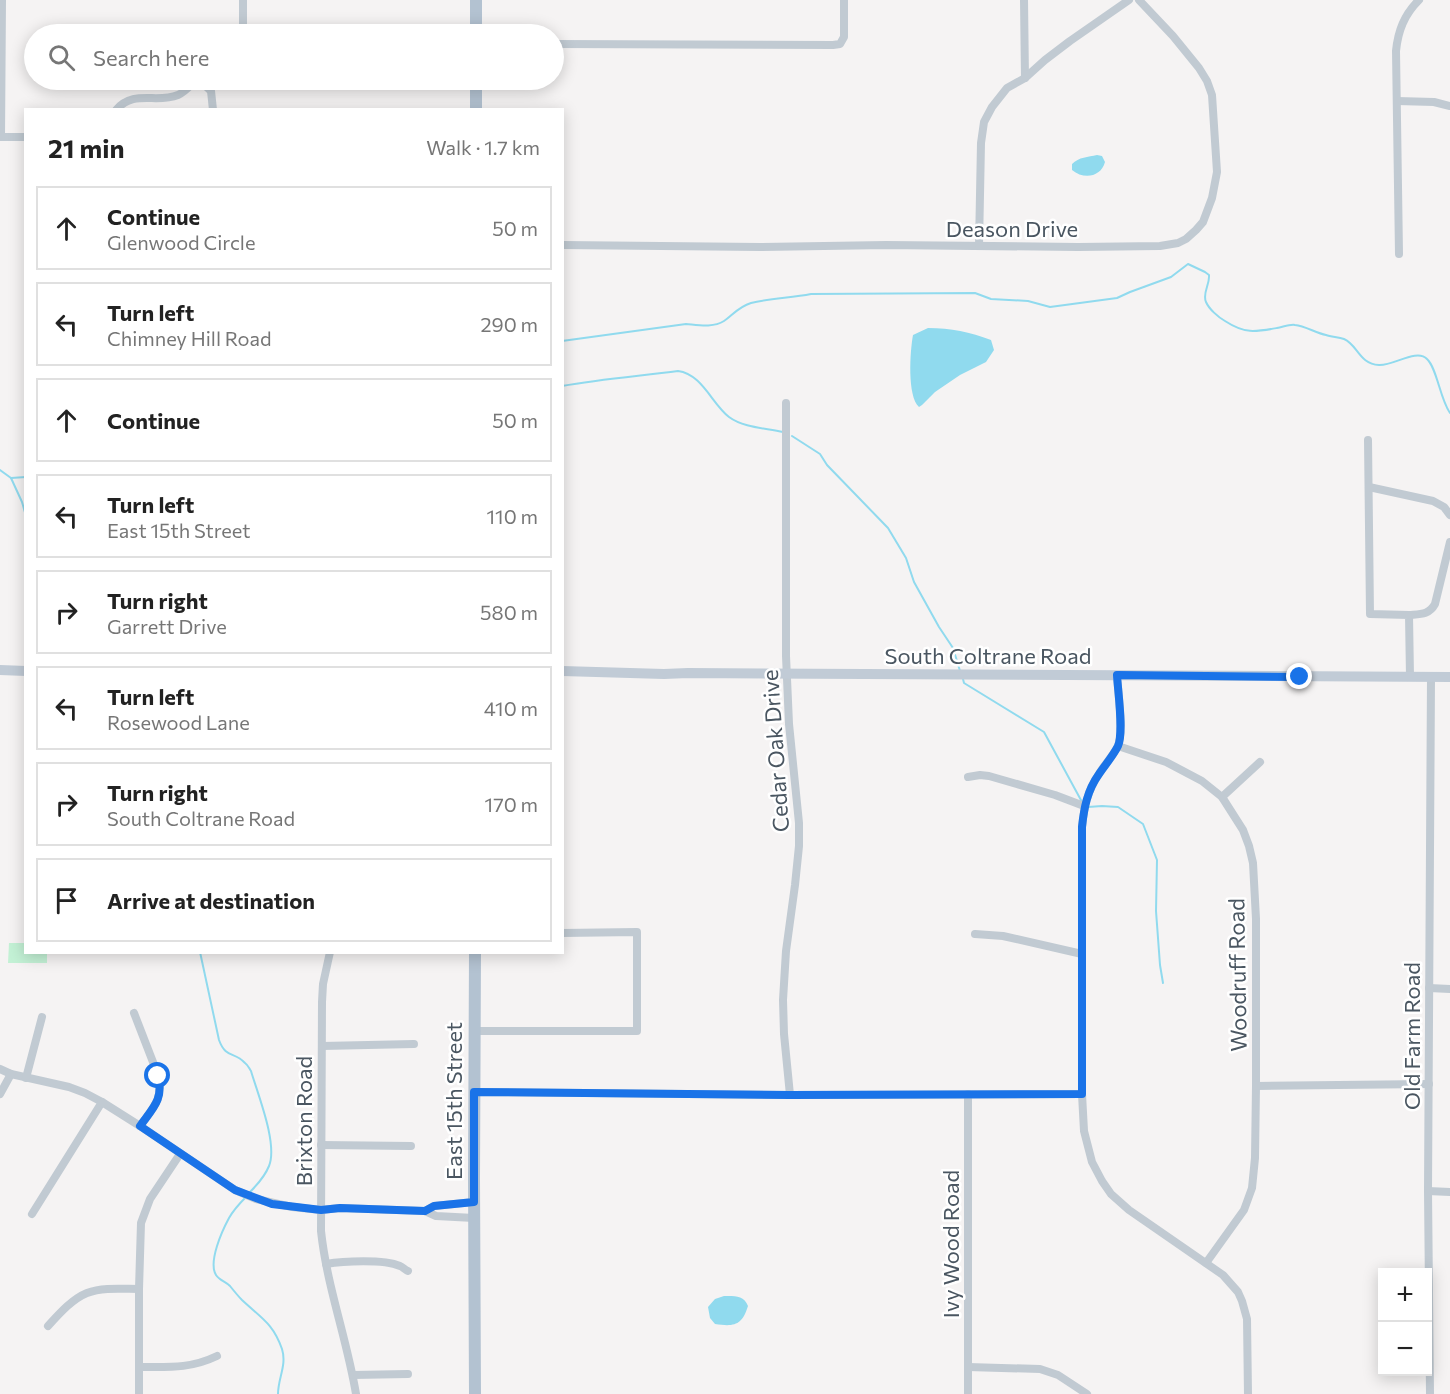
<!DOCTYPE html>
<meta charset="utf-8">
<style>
body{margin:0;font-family:Commissioner,sans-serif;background:#f6f6f6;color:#222}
.controls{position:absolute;right:18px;bottom:18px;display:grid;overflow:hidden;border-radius:0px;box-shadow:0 3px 15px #0003}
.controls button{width:54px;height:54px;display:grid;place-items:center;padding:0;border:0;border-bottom:2px solid #e0e0e0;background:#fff;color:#222;font:30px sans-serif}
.stop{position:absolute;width:18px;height:18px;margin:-14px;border:4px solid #1a73e8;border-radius:50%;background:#fff}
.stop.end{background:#1a73e8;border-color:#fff;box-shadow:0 2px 6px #0008}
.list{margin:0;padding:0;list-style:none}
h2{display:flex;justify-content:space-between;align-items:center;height:78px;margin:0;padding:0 24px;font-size:26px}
h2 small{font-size:20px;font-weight:400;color:#767676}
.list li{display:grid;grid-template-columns:39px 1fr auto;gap:18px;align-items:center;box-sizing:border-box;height:84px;margin:0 12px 12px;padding:0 12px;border:2px solid #e0e0e0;border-radius:0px}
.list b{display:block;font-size:22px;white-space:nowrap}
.list p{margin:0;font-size:20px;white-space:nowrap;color:#767676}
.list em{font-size:20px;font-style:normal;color:#767676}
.icon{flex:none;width:33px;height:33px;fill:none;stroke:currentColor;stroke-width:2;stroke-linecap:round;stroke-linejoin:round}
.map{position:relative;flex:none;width:1450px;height:1394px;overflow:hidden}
.search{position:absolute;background:#fff;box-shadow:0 3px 15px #0003;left:24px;top:24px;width:540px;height:66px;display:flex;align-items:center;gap:15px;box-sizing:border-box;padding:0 21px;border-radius:33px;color:#767676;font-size:22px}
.panel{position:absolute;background:#fff;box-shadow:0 3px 15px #0003;left:24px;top:108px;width:540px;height:846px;border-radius:0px}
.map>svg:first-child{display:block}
</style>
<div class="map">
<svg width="1450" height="1394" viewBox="0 0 1450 1394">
<rect width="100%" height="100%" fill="#f5f3f3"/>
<!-- green -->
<path fill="#c3f1d5" d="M9 943H25L26 952 47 953V963H8Z"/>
<!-- water -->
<g fill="#90daee">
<path d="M1097 155 1102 156 1105 162C1101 177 1084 180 1072 170V164C1079 157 1088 157 1097 155Z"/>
<path d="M928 328C951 328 970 332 991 340L994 350 986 362 960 375 935 392 922 405 919 407C907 396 910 351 913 335Z"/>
<path d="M724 1296C734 1296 744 1295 748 1306 742 1325 735 1327 715 1324L710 1318 708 1307 715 1299Z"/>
</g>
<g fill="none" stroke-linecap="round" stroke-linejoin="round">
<!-- stream -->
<g stroke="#90daee" stroke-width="2">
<path d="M562 341 686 324C698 325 713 328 724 321 733 315 738 307 751 303 771 298 791 298 811 294L975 293 991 299 1028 301 1050 307 1117 298 1130 292 1171 277 1188 264 1205 272 1209 275C1210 285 1202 293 1206 302 1209 309 1218 317 1225 321 1245 334 1255 332 1277 328 1283 327 1290 324 1295 325 1305 326 1316 333 1326 335 1331 337 1338 337 1344 339 1358 345 1359 364 1379 365 1393 366 1417 348 1427 359 1437 368 1440 399 1450 413"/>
<path d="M562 386C601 379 640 376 678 371 702 374 712 404 729 417 744 428 766 428 783 432"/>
<path d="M792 436 820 454 827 465 888 528 906 558 914 582 939 627 953 648 960 671"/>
<path d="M0 470 11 478"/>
<path d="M11 478 22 502 26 516"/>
<path d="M11 478 26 477"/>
<path d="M963 679 964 683 1044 732 1082 802"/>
<path d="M1088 807 1102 806 1118 807 1143 824 1157 860 1156 911 1160 965 1163 983"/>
<path d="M200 952 219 1040C226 1059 234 1051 245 1063 248 1065 249 1068 251 1071 258 1095 278 1144 269 1166 265 1176 257 1185 250 1192"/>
<path d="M246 1197C240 1203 233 1211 229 1218 222 1231 208 1262 216 1275 219 1280 226 1282 230 1286 234 1291 238 1296 242 1300 261 1318 273 1323 282 1349 287 1365 278 1378 278 1394"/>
</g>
<!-- street -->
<g stroke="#c1cad2" stroke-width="8">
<path d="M1024 0 1025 78"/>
<path d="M243 34V0"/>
<path d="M554 44 833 45 840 44 844 37V0"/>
<path d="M199 80 211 91 213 110"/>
<path d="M1397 101 1434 102 1450 106"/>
<path d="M116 110C134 89 156 104 178 95 185 92 190 86 196 80"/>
<path d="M0 137H26"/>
<path d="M1 137 2 0"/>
<path d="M562 245 760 247 886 245 1078 247 1160 246 1178 243 1186 239 1196 230 1203 222 1212 198 1217 172 1212 95 1207 81 1199 68 1173 36 1139 0"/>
<path d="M979 246 981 143 984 122 992 107 1007 88 1025 78 1045 60 1070 41 1129 0"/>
<path d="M1399 254 1396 51C1398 31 1404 15 1419 0"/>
<path d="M786 403V656L789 724 799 823V846L795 885 786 951 783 1000 784 1034 790 1095"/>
<path d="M1368 440 1370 614 1409 615 1410 677"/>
<path d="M1369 487 1433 501 1444 507 1450 515"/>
<path d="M1409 615C1420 614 1429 615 1435 604L1450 542"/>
<path d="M1117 675C1118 693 1124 731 1118 746 1113 756 1104 765 1099 774 1087 791 1084 808 1082 827V1094L1084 1131 1092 1162 1102 1181 1111 1194 1129 1210 1223 1275 1238 1292 1242 1301 1247 1319 1248 1394"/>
<path d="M1118 746 1166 762 1202 781 1222 797 1243 830 1249 846 1253 863 1256 919V1086L1255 1158 1252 1188 1244 1210 1206 1263"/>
<path d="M968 777 980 775 989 776 1055 795 1084 806"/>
<path d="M1222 797 1260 762"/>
<path d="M975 934 1003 936 1082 954"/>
<path d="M330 952 323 984 322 1002 321 1231C327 1287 347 1339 356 1394"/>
<path d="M1429 988 1450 989"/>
<path d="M134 1013 158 1075C164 1099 153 1108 140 1126"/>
<path d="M474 1031H637V932L562 933"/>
<path d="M322 1046 414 1044"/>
<path d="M0 1069 11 1074 69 1087 85 1093 102 1102 140 1126 235 1190 256 1199 292 1207 321 1210 340 1208 425 1211 436 1216 474 1218"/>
<path d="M26 1078 42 1017"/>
<path d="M1256 1086 1429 1084"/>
<path d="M474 1092 790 1095 1082 1094"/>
<path d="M0 1094 11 1074"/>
<path d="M321 1145 411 1146"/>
<path d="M1428 1191 1450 1192"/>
<path d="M425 1211 434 1206 474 1202"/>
<path d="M32 1214 102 1102"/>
<path d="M326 1264C343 1261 384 1259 400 1266 403 1267 405 1270 408 1271"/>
<path d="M48 1326C59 1314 72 1299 87 1293 103 1287 122 1289 139 1289"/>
<path d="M139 1367C168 1367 190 1369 217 1356"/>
<path d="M968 1367 1040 1369 1058 1375 1087 1394"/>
<path d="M353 1375 408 1374"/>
<path d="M139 1394V1289L141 1223 150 1199 180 1154"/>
<path d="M968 1394V1094"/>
<path d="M1430 1394 1428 1191 1431 678"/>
</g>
<!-- secondary -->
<g stroke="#c1cbd6" stroke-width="10">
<path d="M0 670 26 671"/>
<path d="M562 671 664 674 688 673 1450 677"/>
</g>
<!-- primary -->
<g stroke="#b3c2d1" stroke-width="12">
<path d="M476 34V0"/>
<path d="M476 110V80"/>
<path d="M475 1394 474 1178 475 952"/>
</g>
</g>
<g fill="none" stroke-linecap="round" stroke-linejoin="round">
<!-- route -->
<path stroke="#1a73e8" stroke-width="8" d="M158 1076C164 1099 153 1108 140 1126L235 1190 272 1204 321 1210 340 1208 425 1211 434 1206 474 1202V1092L790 1095 1082 1094V827C1084 808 1087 791 1099 774 1105 765 1113 756 1118 746 1124 732 1118 693 1117 675L1300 677"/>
</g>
<g text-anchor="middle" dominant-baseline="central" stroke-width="5" stroke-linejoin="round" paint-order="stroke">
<!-- street labels -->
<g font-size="22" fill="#4a5661" stroke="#fff">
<text x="1012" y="228">Deason Drive</text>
<text x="988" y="655">South Coltrane Road</text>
<text transform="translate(775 751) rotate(-94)">Cedar Oak Drive</text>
<text transform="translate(1237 975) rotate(-91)">Woodruff Road</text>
<text transform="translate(1411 1036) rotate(-90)">Old Farm Road</text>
<text transform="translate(453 1101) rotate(-90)">East 15th Street</text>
<text transform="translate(303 1121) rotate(-90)">Brixton Road</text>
<text transform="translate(950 1244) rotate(-90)">Ivy Wood Road</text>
</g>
</g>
</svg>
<div class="controls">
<button>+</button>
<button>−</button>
</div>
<div class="stop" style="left:158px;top:1076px"></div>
<div class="stop end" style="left:1300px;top:677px"></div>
<div class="search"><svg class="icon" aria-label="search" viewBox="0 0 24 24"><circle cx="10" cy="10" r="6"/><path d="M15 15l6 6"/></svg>Search here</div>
<section class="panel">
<h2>21 min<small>Walk · 1.7 km</small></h2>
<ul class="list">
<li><svg class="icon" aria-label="ahead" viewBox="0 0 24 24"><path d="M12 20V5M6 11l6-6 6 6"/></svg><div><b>Continue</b><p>Glenwood Circle</p></div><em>50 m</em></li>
<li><svg class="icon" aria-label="left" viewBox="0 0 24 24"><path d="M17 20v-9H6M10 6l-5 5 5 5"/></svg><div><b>Turn left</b><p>Chimney Hill Road</p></div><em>290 m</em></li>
<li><svg class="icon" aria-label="ahead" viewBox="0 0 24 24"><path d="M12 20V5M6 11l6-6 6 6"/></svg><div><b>Continue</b></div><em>50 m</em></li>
<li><svg class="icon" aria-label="left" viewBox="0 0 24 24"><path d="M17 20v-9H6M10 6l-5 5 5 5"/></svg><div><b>Turn left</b><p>East 15th Street</p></div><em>110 m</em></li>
<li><svg class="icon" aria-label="right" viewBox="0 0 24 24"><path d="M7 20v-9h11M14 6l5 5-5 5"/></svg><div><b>Turn right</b><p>Garrett Drive</p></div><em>580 m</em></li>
<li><svg class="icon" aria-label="left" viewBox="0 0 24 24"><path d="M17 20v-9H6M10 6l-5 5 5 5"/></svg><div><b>Turn left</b><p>Rosewood Lane</p></div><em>410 m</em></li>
<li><svg class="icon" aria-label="right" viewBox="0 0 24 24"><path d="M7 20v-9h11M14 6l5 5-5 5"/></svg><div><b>Turn right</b><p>South Coltrane Road</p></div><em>170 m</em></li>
<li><svg class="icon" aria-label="arrive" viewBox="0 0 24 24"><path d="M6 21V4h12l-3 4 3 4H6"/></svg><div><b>Arrive at destination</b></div></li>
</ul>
</section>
</div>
